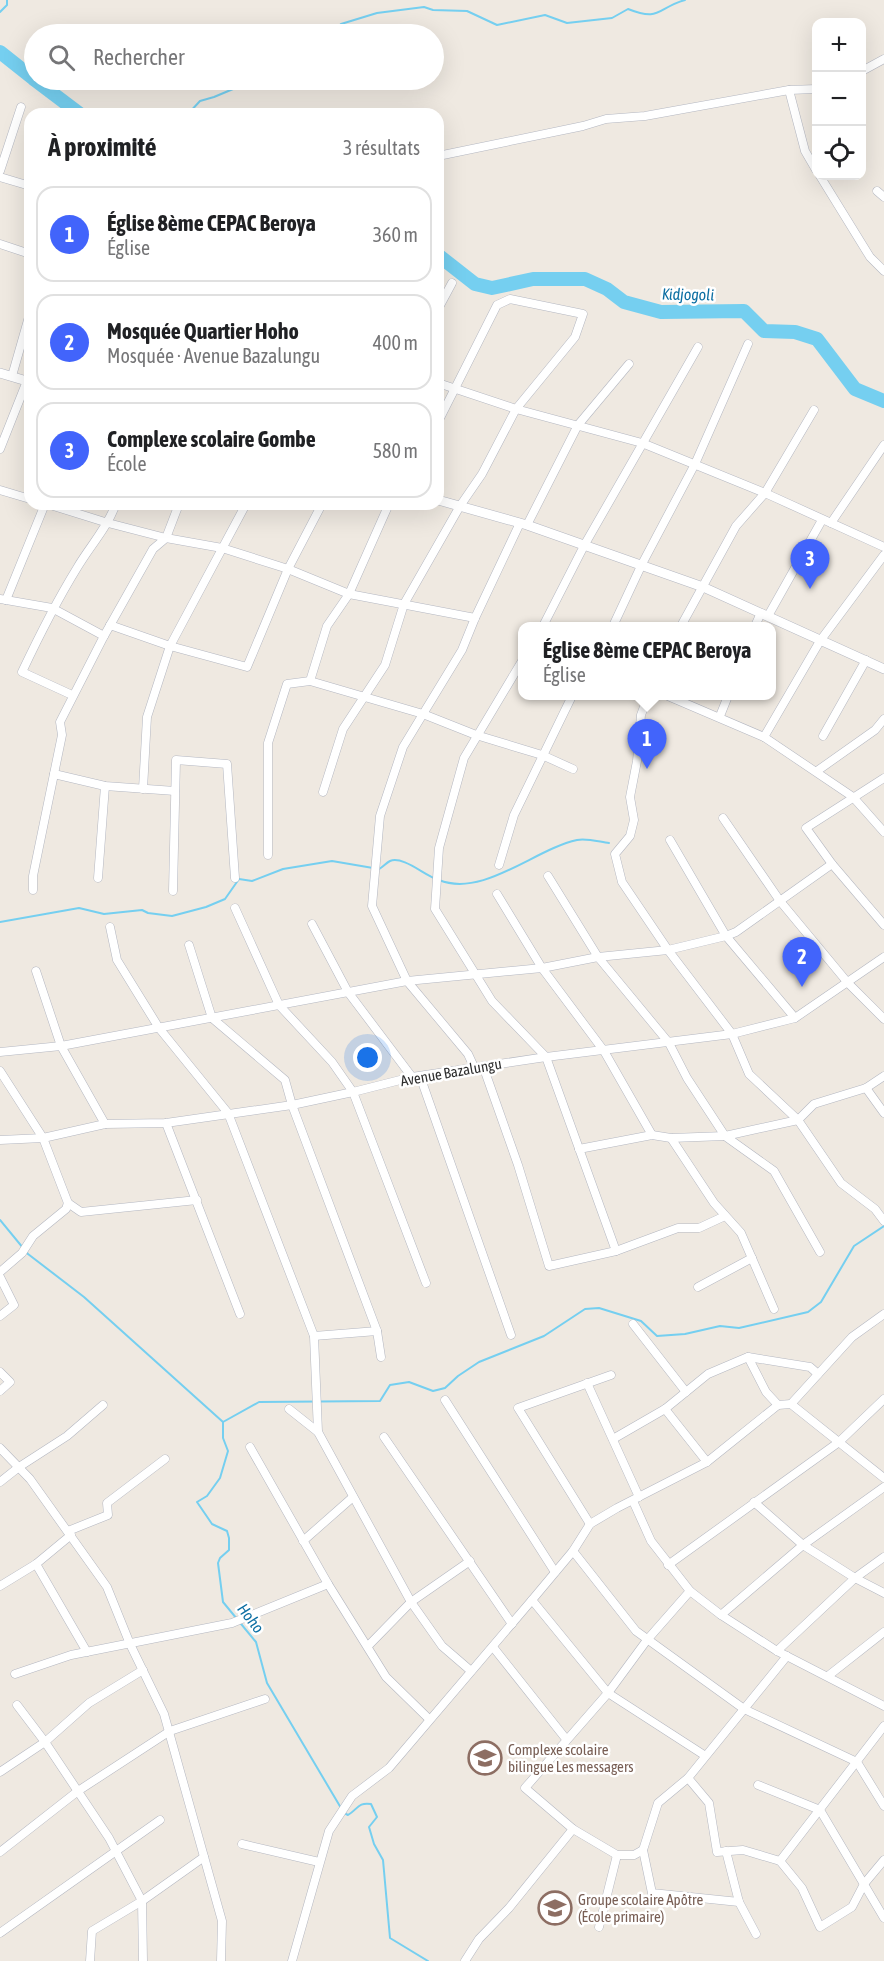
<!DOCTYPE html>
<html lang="fr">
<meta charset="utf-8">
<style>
body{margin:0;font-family:"Asap Condensed",sans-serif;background:#f6f6f6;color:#202124}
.controls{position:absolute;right:18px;top:18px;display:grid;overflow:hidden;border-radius:12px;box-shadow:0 6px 24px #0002}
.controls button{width:54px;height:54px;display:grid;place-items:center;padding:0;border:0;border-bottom:2px solid #e0e0e0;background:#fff;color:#202124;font:30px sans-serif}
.you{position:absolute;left:368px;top:1058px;width:21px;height:21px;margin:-15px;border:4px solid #fff;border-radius:50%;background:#1a73e8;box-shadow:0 0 0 9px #1a73e833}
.badge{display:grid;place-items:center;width:39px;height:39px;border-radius:50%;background:#4264fb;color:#fff;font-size:20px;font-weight:700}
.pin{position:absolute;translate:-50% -50px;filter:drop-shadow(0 2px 3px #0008)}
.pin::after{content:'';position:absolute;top:32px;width:21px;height:18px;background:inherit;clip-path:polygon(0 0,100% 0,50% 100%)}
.popup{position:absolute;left:518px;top:622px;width:258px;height:78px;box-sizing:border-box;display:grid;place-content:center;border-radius:12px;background:#fff;filter:drop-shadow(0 2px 4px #0005);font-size:20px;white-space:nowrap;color:#757577}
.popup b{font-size:22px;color:#202124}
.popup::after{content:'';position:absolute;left:50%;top:100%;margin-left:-12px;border:12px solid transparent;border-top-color:#fff}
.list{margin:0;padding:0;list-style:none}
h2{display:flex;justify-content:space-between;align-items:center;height:78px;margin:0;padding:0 24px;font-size:26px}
h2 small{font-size:20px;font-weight:400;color:#757577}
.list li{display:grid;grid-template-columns:39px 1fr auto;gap:18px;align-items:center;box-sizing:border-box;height:96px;margin:0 12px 12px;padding:0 12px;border:2px solid #e0e0e0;border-radius:18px}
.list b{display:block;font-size:22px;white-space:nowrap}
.list p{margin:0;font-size:20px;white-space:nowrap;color:#757577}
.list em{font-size:20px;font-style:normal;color:#757577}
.icon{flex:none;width:33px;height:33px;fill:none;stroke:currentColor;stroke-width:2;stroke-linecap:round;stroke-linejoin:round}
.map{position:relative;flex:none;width:884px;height:1961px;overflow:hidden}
.search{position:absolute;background:#fff;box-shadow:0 6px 24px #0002;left:24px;top:24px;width:420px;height:66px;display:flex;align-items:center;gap:15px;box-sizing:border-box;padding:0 21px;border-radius:33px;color:#757577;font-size:22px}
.panel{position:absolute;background:#fff;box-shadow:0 6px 24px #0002;left:24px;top:108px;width:420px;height:402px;border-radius:18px}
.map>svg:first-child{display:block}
</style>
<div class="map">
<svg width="884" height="1961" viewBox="0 0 884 1961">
<rect width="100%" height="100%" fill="#efe9e1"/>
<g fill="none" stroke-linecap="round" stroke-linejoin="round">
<!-- stream -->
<g stroke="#75cff0" stroke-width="2">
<path d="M0 12 7 5V0"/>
<path d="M326 34 332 33 341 24 377 13 424 7 433 10 467 11 497 25 545 15 567 23 612 18 628 9C661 22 656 8 685 0"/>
<path d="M188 114 200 101 214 97 245 84 274 80"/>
<path d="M379 869C383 867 386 863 390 861 402 856 422 873 434 878"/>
<path d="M439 880C483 898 535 849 577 840 587 838 600 842 609 843"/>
<path d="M0 922 79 908 104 914 142 910 148 913 172 916 206 907 225 899 239 879 252 881 283 869 332 861 373 868"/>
<path d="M0 1220 28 1254 84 1297 223 1422V1438L228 1451 220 1478 207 1496 197 1502 212 1524 227 1531 229 1538V1550L220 1558 218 1563 223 1602 256 1642 267 1683 341 1808"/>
<path d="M223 1422 259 1402 380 1401 390 1385 409 1382 433 1391 445 1388 458 1376 479 1362 544 1336 585 1309 599 1308 641 1321 657 1336 685 1334 720 1326 739 1328 808 1312 821 1302 854 1246 884 1226"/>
<path d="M344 1813 348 1815C358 1809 358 1802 371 1804L377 1817 369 1827 374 1844 383 1860 390 1938 428 1961"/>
</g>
<!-- river -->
<g stroke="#75cff0" stroke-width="14">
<path d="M0 52 34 79"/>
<path d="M35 80 80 114"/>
<path d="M438 255 475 284 492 288 533 279H585L607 289 624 302 661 312 744 311 764 331 795 332 817 339 855 389 884 401"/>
</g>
<defs>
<g id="minor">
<path d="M862 71 884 59"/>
<path d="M789 90 805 151 816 170"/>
<path d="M438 156 583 126 606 119 645 116 789 90 816 89"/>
<path d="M0 171 21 107"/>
<path d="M820 176 870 257 884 271"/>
<path d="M0 177 30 186"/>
<path d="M877 191 884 197"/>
<path d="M0 244 30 254"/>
<path d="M438 309 452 283"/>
<path d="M12 376 30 313"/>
<path d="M438 383 516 409 642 443 765 493 884 547"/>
<path d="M0 449 27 381"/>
<path d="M0 490 30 499"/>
<path d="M47 504 108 523 166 538 222 548 288 569 349 594 475 618"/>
<path d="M831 523 884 445"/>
<path d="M527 525 578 425 629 364"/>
<path d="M0 599 52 608 104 636"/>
<path d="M6 600 45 504"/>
<path d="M768 616 822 520"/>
<path d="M110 625 170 646 247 667 288 569 322 504"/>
<path d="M543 626 585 544 698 347"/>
<path d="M613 626 642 564 695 464 748 344"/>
<path d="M681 626 736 526 765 493 814 410"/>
<path d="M755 626 761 613"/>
<path d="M522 661 464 758 439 848 435 909 492 1001 546 1057 616 1251"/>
<path d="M310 681 327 626 349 594 389 504"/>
<path d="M72 695 22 672C39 636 56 602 77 568 90 546 107 528 116 504"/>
<path d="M648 696 641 715 637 761 630 797 634 820 630 836 615 854 622 882 668 950 732 1034 749 1074 798 1120 841 1183 875 1209 884 1221"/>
<path d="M668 696 764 737 853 797 884 832"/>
<path d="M720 716 728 696"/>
<path d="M823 736 866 660"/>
<path d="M764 737 820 641 884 555"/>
<path d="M817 771 875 730 884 719"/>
<path d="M54 774 105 786 175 791"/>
<path d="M884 778 806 828 832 864 884 925"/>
<path d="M143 789 147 717 170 646 246 504"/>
<path d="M323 792 343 729 385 665 404 604 460 506 482 474 516 409 575 337 583 314 510 299 497 305 438 422"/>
<path d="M723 818 780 901 848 983 884 1019"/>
<path d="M670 840 726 936 795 1018"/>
<path d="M268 855V743L287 684 310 681 423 714 462 650 475 618 520 523"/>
<path d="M499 865 514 815 572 696"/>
<path d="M548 876 598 957 669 1043 687 1078 725 1136 774 1171 820 1252"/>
<path d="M98 878 105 786"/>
<path d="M33 890V876L62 735 60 722 104 636 153 549 166 538 179 504"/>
<path d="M173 891 176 760 227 764 235 878"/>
<path d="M497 894 542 968 604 1051 652 1135"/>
<path d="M235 908 279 1005 332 1062 353 1092 426 1283"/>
<path d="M312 924 348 992 412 1077"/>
<path d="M110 927 117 960 159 1028 228 1113 314 1336 318 1432 411 1602 442 1646 471 1671"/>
<path d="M189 945 212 1018 285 1080 292 1105 377 1331 381 1357"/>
<path d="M36 971 61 1046 105 1124"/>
<path d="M0 1052 61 1046 407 981 542 968 598 957 668 950 726 936 736 932 832 864"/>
<path d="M483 1066 518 1165 549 1266 616 1251 678 1228H699L725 1216"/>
<path d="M474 1067 468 1054 407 981 372 906 380 816 403 747 423 714 476 735 542 755 573 769"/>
<path d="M0 1071 43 1138 68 1203 66 1209 33 1236 22 1253 0 1272"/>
<path d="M420 1076 511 1335"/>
<path d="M866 1088 884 1113"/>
<path d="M166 1123 240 1314"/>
<path d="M671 1138 714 1203 741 1233 774 1309"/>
<path d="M0 1140 43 1138 105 1124 166 1123 292 1105 353 1092 412 1077 546 1057 732 1034 795 1018 884 957"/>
<path d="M579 1149 652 1135 671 1138 725 1136 798 1120 814 1104 866 1088 884 1076"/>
<path d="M68 1203 81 1212 197 1200"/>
<path d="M0 1277 14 1305 0 1316"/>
<path d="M698 1287 752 1258"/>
<path d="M633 1324 686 1392"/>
<path d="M314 1336 377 1331"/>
<path d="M748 1357 766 1392 778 1405"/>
<path d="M0 1372 10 1382 0 1391"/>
<path d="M587 1383 639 1497"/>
<path d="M445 1400 555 1572"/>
<path d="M791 1404 852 1337 884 1314"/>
<path d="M289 1409 318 1432"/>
<path d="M665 1409 707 1462"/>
<path d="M384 1437 512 1624"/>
<path d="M613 1439 665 1409 708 1374 748 1357 810 1367 818 1374"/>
<path d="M250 1447 328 1584 386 1677 429 1719"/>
<path d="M0 1448 30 1479 107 1587 130 1644 164 1714 222 1921 221 1961"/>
<path d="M0 1482 19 1467 67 1436 103 1405"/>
<path d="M633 1501 651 1541 690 1591 721 1615 777 1651 884 1706"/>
<path d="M754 1502 803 1545 855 1578 884 1593"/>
<path d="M590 1524 518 1408 611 1375"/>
<path d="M68 1531 108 1515 107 1503 165 1459"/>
<path d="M303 1541 353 1497"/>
<path d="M573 1551 636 1631 744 1709 857 1762 884 1806"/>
<path d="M36 1564 87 1652"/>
<path d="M668 1565 839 1442 884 1399"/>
<path d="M0 1586 36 1564 71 1535"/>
<path d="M690 1591 647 1640 608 1693 525 1788 573 1829 617 1855H634L643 1850 658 1803 688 1778 787 1656"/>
<path d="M532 1600 608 1693 704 1755"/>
<path d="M721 1615 803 1545 884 1487"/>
<path d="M368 1646 411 1602 470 1561"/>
<path d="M493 1647 566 1739"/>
<path d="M777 1651 855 1578 884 1557"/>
<path d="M15 1674 71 1655 232 1623 328 1584"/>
<path d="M828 1676 884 1632"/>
<path d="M17 1705 45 1742 109 1838 142 1901 143 1961"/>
<path d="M884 1726 780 1861 802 1888 820 1927 852 1907 864 1884 884 1860"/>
<path d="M0 1772 45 1742 89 1703 143 1670"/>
<path d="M688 1778 709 1803 717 1852 743 1850 780 1861"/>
<path d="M758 1785 820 1810 884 1918"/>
<path d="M242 1844 319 1862"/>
<path d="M643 1850 652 1893 739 1902"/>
<path d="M726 1851 739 1902 756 1934"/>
<path d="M0 1852 78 1791 170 1731 265 1699"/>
<path d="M599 1927 617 1855"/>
<path d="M0 1933 160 1820"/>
<path d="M90 1961 92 1931 142 1901 204 1857"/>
<path d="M292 1961 329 1831 352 1796 389 1768 532 1600 573 1551 590 1524 617 1508 707 1462 778 1405 791 1404 884 1478"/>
<path d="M465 1961 479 1939 509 1908 573 1829"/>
</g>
<g id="tertiary">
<path d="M0 373 30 382"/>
<path d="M438 500 527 525 703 587 884 669"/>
</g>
</defs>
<!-- minor casing -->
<use href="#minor" stroke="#b4b7c1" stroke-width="9"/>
<!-- tertiary casing -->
<use href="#tertiary" stroke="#b4b7c1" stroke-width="10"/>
<!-- minor -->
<use href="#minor" stroke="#fff" stroke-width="8"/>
<!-- tertiary -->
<use href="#tertiary" stroke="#fff" stroke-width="9"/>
</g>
<!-- icons -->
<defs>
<symbol id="school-ring" viewBox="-11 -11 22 22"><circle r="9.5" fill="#fff" stroke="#8d6e63" stroke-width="1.5"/><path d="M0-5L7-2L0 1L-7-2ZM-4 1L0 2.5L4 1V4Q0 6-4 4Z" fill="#8d6e63"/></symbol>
</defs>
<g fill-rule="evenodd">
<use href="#school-ring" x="466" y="1739" width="38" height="38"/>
<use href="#school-ring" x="536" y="1889" width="38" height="38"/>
</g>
<g text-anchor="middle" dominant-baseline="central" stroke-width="5" stroke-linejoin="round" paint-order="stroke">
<!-- street labels -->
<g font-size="15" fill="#2e2e2e" stroke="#fff">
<text transform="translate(451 1072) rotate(-10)">Avenue Bazalungu</text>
</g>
<!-- education labels -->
<g font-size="15" fill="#785e54" stroke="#fff" text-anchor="start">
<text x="508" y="1749">Complexe scolaire<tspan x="508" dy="17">bilingue Les messagers</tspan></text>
<text x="578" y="1899">Groupe scolaire Apôtre<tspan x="578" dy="17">(École primaire)</tspan></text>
</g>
<!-- water labels -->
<g font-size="16" font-style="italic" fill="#0d6fa3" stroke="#fff">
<text transform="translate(688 294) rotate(1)">Kidjogoli</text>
<text transform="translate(251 1618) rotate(52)">Hoho</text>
</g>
</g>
</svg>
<div class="controls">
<button>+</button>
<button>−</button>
<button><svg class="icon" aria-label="locate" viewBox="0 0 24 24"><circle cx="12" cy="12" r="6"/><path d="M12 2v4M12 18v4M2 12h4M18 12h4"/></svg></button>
</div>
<div class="you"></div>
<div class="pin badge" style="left:647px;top:769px">1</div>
<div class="popup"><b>Église 8ème CEPAC Beroya</b>Église</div>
<div class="pin badge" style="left:802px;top:987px">2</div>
<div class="pin badge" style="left:810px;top:589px">3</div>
<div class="search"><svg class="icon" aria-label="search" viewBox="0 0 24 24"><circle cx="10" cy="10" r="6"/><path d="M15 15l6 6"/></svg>Rechercher</div>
<section class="panel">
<h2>À proximité<small>3 résultats</small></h2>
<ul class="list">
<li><span class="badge">1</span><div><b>Église 8ème CEPAC Beroya</b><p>Église</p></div><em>360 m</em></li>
<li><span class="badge">2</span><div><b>Mosquée Quartier Hoho</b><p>Mosquée · Avenue Bazalungu</p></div><em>400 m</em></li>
<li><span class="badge">3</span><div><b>Complexe scolaire Gombe</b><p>École</p></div><em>580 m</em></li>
</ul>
</section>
</div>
